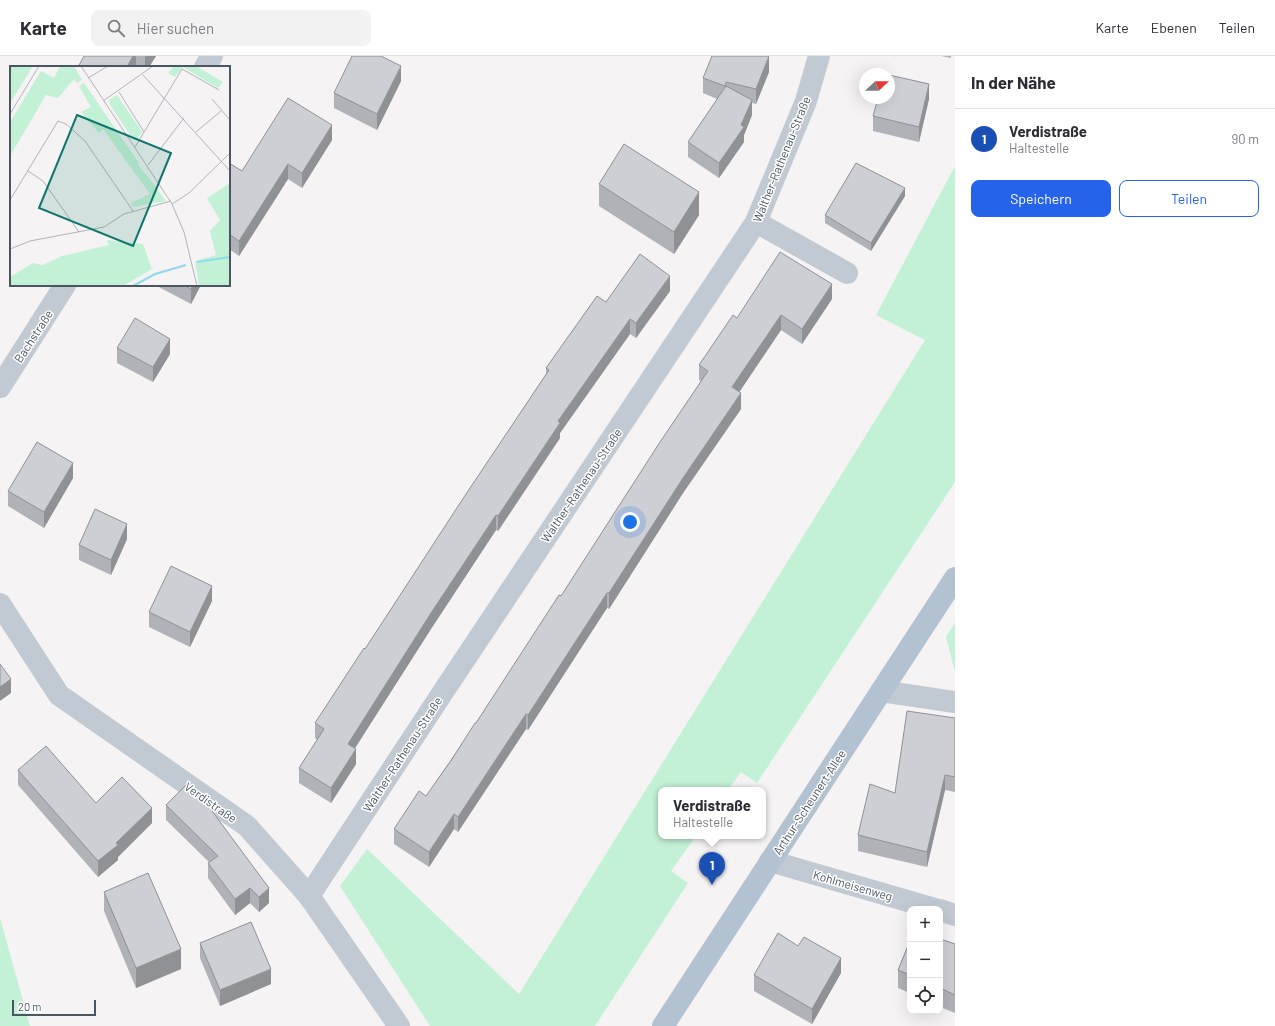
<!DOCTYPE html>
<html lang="de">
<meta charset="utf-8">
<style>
body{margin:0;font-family:Barlow,sans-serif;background:#f2f2f3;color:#2b2b33}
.controls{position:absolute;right:12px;bottom:12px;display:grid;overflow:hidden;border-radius:8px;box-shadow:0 4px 16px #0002}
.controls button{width:36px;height:36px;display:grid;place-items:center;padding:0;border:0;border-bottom:1px solid #e1e1e2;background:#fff;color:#2b2b33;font:20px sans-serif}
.compass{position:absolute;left:859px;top:12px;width:36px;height:36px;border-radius:50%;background:#fff;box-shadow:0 4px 16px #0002;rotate:68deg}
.scale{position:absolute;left:12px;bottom:10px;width:84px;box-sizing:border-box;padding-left:4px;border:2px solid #4a5661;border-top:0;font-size:11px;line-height:14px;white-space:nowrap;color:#4a5661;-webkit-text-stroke:3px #fff;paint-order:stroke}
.you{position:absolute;left:630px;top:466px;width:14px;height:14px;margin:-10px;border:3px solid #fff;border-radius:50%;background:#1a73e8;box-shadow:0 0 0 6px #1a73e833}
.badge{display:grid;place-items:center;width:26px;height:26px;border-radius:50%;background:#2563eb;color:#fff;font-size:13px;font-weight:700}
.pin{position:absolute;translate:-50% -33px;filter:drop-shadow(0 1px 2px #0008)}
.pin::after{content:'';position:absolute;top:21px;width:14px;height:12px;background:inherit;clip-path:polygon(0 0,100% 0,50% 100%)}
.popup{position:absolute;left:658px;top:731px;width:108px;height:52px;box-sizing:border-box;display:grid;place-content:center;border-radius:8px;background:#fff;filter:drop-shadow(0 1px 3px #0005);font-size:13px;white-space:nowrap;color:#7c7c81}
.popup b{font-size:15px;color:#2b2b33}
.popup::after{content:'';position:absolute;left:50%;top:100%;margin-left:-8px;border:8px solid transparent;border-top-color:#fff}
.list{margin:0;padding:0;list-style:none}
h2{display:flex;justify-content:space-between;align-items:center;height:52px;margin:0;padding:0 16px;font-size:17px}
h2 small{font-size:13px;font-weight:400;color:#7c7c81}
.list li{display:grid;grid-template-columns:26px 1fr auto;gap:12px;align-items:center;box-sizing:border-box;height:60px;padding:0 16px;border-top:1px solid #e1e1e2}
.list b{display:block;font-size:15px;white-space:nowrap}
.list p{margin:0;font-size:13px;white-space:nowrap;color:#7c7c81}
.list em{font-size:13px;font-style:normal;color:#7c7c81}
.actions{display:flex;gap:8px;padding:12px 16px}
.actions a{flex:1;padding:9px 0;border:1px solid #2563eb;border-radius:8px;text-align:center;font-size:14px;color:#2563eb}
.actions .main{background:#2563eb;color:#fff}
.icon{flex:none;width:22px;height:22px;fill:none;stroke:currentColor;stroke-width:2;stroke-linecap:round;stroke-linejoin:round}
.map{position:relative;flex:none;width:955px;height:970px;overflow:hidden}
header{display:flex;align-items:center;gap:24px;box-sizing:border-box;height:56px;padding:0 20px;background:#fff;border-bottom:1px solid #e1e1e2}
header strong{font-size:19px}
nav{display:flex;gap:22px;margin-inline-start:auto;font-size:14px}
.search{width:280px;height:36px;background:#f2f2f3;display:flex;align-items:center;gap:10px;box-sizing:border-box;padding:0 14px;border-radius:8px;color:#7c7c81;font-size:15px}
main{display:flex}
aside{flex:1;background:#fff}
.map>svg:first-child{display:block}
</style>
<header>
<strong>Karte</strong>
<div class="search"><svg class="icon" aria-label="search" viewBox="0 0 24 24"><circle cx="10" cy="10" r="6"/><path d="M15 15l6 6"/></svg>Hier suchen</div>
<nav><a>Karte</a><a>Ebenen</a><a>Teilen</a></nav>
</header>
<main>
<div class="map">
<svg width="955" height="970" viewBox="0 0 955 970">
<rect width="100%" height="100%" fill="#f5f3f3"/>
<!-- green -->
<g fill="#c3f1d5">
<path d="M955 110V426L757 727 741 716 728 734H661V780H696L671 815 688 827 595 970H430L340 830 367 793 519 938 925 284 876 259Z"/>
<path d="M955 567V616L946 581Z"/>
<path d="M0 862 30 970H0Z"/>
</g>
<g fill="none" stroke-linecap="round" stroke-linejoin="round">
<!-- minor -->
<g stroke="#c1cad2" stroke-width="22">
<path d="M205 11 212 0"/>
<path d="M756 166 847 217"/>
<path d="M0 331 65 229"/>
<path d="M0 548 59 639 247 770 309 840 399 970"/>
<path d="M881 635 955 646"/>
<path d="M770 805 935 853"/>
<path d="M309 840 441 639 756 166 806 45 819 0"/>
<path d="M940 854 955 859"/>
</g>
<!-- major -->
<path stroke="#b3c2d1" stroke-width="22" d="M663 970 955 522"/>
</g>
<!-- wall -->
<g fill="#b0b2b7">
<path d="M84 0H156L149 11H137Z"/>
<path d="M941 0H951V2Z"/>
<path d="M769 16 756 48 752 47V59L744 79V86L719 122 688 101V86L717 43 703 37V22Z"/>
<path d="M401 25 377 74 334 52V37Z"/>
<path d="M929 43 919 86 873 75V60Z"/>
<path d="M332 84 302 132 288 123 239 200 229 193V107L242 115Z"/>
<path d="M599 128 699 159 674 198 599 150Z"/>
<path d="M905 140 871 195 825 167V159Z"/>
<path d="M155 229H201L191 248Z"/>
<path d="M670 235 636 282 630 278 560 377V382L498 475 496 474 431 573 355 692 356 708 331 747 299 727V712L317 684 315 682V667L365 593 546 318V312L606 246Z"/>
<path d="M832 243 802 288 781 274 739 336 741 353 683 437 609 553 607 552 528 674 526 673 458 776 454 773 429 811 394 788V773L426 740 476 667 561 540 701 325 699 324V309L737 262Z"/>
<path d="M117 292 170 298 153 326 117 307Z"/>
<path d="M73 422 44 472 8 450V435Z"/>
<path d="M127 483 111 519 79 504V489Z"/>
<path d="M212 545 190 591 149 571V556Z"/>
<path d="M955 662V736L945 734 927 811 858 795V779L895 737Z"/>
<path d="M18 714 96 747 152 767 118 801V804L98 821 18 729Z"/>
<path d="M166 749 213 757 269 847 259 856 250 847 235 859 208 822V807L209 806 166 764Z"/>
<path d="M104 836 181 913 136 932 104 855Z"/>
<path d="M940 883 955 888V957L940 951Z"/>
<path d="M910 885V937L898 932V914Z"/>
<path d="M200 887 271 928 220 950 200 902Z"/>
<path d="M841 917 812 968 754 935V919Z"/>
</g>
<!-- shaded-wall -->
<g fill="#909195">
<path d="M133 0H136V11H127Z"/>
<path d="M146 0H156L149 11H145V1Z"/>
<path d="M769 0V16L756 48V33Z"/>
<path d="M401 10V25L377 74V58Z"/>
<path d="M929 28V43L919 86V71Z"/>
<path d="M752 44V59L744 79V86L719 122V107L741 69Z"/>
<path d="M332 69V84L302 132V117Z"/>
<path d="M288 108V123L239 200V185Z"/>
<path d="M905 132V140L871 195V187Z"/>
<path d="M699 136V159L674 198V176Z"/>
<path d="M670 220V235L636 282V267Z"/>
<path d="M832 228V243L802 288V273Z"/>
<path d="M193 229H201L191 248V233Z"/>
<path d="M781 259V274L732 347V331Z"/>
<path d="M630 263V278L560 377V382L498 475V460L558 365Z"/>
<path d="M170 283V298L153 326V311Z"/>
<path d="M741 337V353L683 437 609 553V537L683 422Z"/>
<path d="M73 407V422L44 472V456Z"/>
<path d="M496 459V474L431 573 348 703V688L431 557Z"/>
<path d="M127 468V483L111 519V504Z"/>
<path d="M212 530V545L190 591V576Z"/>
<path d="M607 537V552L528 674V659Z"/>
<path d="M11 623V637L0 645V631Z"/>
<path d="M526 658V673L458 776V761Z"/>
<path d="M356 693V708L331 747V732Z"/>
<path d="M945 719V734L927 811V796Z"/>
<path d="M152 752V767L118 801V804L98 821V805Z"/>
<path d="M454 758V773L429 811V796Z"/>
<path d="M250 832V847L235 859V843Z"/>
<path d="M269 832V847L259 856V841Z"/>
<path d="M181 893V913L136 932V912Z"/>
<path d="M841 902V917L812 968V953Z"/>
<path d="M271 913V928L220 950V934Z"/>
</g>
<!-- building -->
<g fill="#cdcfd5" stroke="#909195">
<path d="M84 0H133L127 11H78Z"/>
<path d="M352 0H381L401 10 377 58 334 37Z"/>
<path d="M712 0H769L756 33 726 26 725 30 703 22Z"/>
<path d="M889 19 929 28 919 71 873 60 878 42H889Z"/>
<path d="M726 30 752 44 741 69 744 71 719 107 688 86Z"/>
<path d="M288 42 332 69 302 117 288 108 239 185 229 178V107L242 115Z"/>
<path d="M624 88 699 136 674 176 599 128Z"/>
<path d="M856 107 905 132 871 187 825 159Z"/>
<path d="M780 196 832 228 802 273 781 259 732 331 741 337 683 422 609 537H607L528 659 526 658 458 761 454 758 429 796 394 773 419 735 426 740 452 703 475 667H476L559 539 561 540 660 386 708 315 699 309 733 259 737 262Z"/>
<path d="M640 198 670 220 636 267 630 263 558 365 560 367 498 460 496 459 431 557 348 688 356 693 331 732 299 712 324 673 315 667 364 592 365 593 466 438 549 314 546 312 597 240 606 246Z"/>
<path d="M183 229H193L191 233Z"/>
<path d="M135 262 170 283 153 311 117 292Z"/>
<path d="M37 386 73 407 44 456 8 435Z"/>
<path d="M95 453 127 468 111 504 79 489Z"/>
<path d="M171 510 212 530 190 576 149 556Z"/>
<path d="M0 608 11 623 0 631Z"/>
<path d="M907 655 955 662V721L945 719 927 796 858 779 870 728 895 737Z"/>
<path d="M46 690 96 747 122 721 152 752 116 787 118 789 98 805 18 714Z"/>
<path d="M187 728 213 754 212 755 269 832 259 841 250 832 235 843 208 807 218 800 166 749Z"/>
<path d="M148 817 181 893 136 912 104 836Z"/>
<path d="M251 866 271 913 220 934 200 887Z"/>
<path d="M778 877 798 890 804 881 841 902 812 953 754 919Z"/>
<path d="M940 883 955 888V939L940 932Z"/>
<path d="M910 885V919L898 914Z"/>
</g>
<g text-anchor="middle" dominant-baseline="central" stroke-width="3" stroke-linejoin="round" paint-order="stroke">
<!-- street labels -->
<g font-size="12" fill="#4a5661" stroke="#fff">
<text transform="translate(781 103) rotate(-68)">Walther-Rathenau-Straße</text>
<text transform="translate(33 280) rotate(-57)">Bachstraße</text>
<text transform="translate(581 429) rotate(-56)">Walther-Rathenau-Straße</text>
<text transform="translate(402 698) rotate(-57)">Walther-Rathenau-Straße</text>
<text transform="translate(211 746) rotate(35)">Verdistraße</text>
<text transform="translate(809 746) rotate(-57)">Arthur-Scheunert-Allee</text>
<text transform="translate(853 829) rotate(16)">Kohlmeisenweg</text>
</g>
</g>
<!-- overview -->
<g transform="translate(10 10)">
<rect width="220" height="220" fill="#f5f3f3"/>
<path d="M0 0H23L0 37ZM50 0H64L72 14 67 17 64 13 48 32 36 29 0 90V56L31 5 44 12ZM164 0H186L213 16 208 22 173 1 165 11 158 7ZM74 17 129 97 128 98 135 108H136L156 135 123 141 121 137 140 128 93 63 89 67 71 46 81 41 69 20ZM107 29 132 66 127 73H123L100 39 99 34ZM220 117V220H189L185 195 206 189 200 165 210 154 197 132ZM97 174 133 178 142 203 113 220H0V211L23 197 33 199 52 190 99 179Z" fill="#c3f1d5"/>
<path fill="none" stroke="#90daee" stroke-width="2" d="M187 196 220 191M123 220 145 208 176 199"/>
<path fill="none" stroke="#b1b4b9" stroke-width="1" d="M71 0 162 138 174 166 187 220M133 9 220 105M78 12 98 0M109 26 134 66M202 33 220 54M93 35 143 0M0 48 29 0M186 66 211 45M125 81 172 3 209 24M138 99 174 52M18 105 33 115 69 166M0 134 48 55 56 58 75 75 123 145M162 138 179 127 220 87M0 183 20 175 94 161 114 148 161 135"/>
<path fill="#0f766e" fill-opacity="0.15" stroke="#0f766e" stroke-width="2" d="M67 49 161 87 123 180 29 142Z"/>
<rect width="220" height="220" fill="none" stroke="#4a5661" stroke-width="2"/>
</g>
</svg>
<div class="controls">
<button>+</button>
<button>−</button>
<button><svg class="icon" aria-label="locate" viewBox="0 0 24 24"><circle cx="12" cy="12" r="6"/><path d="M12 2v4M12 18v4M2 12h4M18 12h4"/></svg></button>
</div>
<svg class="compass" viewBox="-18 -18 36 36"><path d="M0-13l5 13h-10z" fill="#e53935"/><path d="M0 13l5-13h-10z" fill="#7c7c81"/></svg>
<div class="scale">20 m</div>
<div class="you"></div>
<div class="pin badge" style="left:712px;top:829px;background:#1a4fb4">1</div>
<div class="popup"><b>Verdistraße</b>Haltestelle</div>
</div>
<aside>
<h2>In der Nähe<small></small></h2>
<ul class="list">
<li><span class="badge" style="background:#1a4fb4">1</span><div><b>Verdistraße</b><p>Haltestelle</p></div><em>90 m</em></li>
</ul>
<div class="actions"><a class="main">Speichern</a><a>Teilen</a></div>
</aside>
</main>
